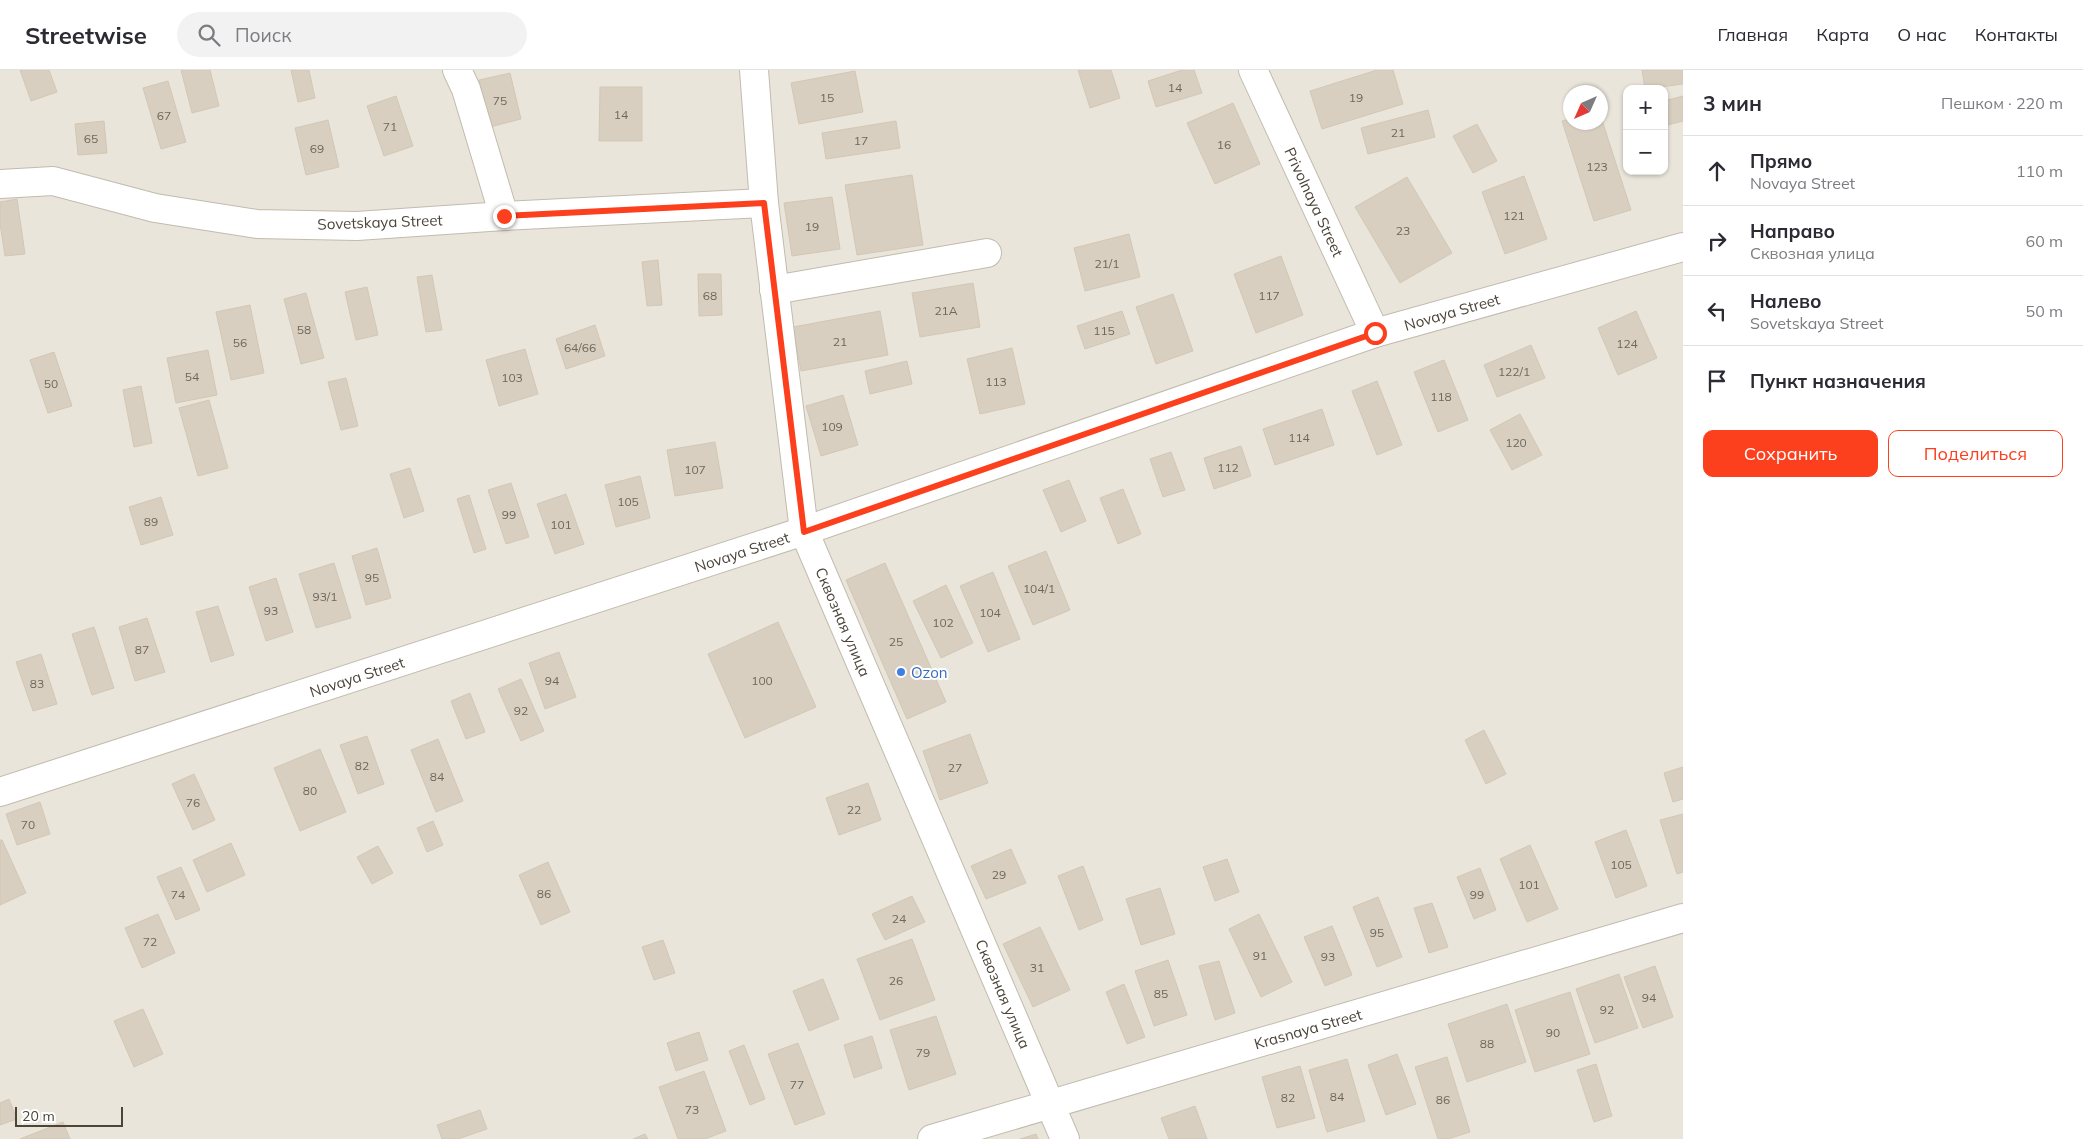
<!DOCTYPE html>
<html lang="ru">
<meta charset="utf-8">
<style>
body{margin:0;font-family:Mulish,sans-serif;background:#f2f2f3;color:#2b2b33}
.controls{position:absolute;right:15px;top:15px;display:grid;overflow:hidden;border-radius:10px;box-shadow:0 1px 4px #0004}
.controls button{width:45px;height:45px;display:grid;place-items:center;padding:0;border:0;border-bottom:1px solid #e1e1e2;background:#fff;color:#2b2b33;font:25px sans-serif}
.compass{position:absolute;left:1563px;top:15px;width:45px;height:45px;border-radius:50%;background:#fff;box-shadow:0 1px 4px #0004;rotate:225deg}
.scale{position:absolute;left:15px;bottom:12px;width:108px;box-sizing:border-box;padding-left:5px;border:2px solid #4b4439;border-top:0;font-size:14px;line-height:18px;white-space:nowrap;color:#4b4439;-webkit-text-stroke:4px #fff;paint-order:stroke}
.stop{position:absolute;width:15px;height:15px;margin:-11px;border:4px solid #fc3f1d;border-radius:50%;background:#fff}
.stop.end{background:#fc3f1d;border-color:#fff;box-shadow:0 1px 5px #0008}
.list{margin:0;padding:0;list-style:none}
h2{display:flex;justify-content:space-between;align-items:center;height:65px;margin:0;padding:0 20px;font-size:21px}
h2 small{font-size:16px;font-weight:400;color:#7c7c81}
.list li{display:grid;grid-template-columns:32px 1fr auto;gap:15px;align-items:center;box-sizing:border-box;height:70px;padding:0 20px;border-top:1px solid #e1e1e2}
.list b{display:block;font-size:19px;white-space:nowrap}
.list p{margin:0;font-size:16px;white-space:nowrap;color:#7c7c81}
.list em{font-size:16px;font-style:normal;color:#7c7c81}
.actions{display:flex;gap:10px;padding:15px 20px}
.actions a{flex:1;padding:11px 0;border:1px solid #fc3f1d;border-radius:10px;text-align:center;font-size:18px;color:#fc3f1d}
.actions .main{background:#fc3f1d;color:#fff}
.icon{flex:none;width:28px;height:28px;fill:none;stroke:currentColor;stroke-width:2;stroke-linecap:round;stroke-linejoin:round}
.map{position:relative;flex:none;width:1683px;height:1069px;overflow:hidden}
header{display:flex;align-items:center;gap:30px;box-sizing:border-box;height:70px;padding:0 25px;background:#fff;border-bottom:1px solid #e1e1e2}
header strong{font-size:24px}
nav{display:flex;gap:28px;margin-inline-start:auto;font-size:18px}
.search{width:350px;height:45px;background:#f2f2f3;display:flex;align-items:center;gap:12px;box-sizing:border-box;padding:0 18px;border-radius:28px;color:#7c7c81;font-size:19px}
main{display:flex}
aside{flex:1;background:#fff}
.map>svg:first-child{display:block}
</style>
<header>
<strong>Streetwise</strong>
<div class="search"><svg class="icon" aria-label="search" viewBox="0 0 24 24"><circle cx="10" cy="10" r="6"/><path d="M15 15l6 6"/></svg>Поиск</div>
<nav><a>Главная</a><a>Карта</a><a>О нас</a><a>Контакты</a></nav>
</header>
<main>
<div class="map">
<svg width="1683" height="1069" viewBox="0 0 1683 1069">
<rect width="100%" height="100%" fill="#f6f3ec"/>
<!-- residential -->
<path fill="#eae5da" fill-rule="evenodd" d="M0 0H1683V1069H0ZM1627 19H1664V101H1627ZM1570 22H1600V52H1570Z"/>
<!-- building -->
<g fill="#d8cfc1" stroke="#d3c7b4">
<path d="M20 0H49L57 22 31 31Z"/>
<path d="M181 0H210L219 36 192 43Z"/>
<path d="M291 0H309L315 28 298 32Z"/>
<path d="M1078 0H1111L1120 28 1090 38Z"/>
<path d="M1182 0H1194L1202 23 1156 37 1148 11Z"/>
<path d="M1377 0H1393L1403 34 1322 59 1310 21Z"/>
<path d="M1642 0H1683V14L1645 19Z"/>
<path d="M855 1 863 42 799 54 791 13Z"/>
<path d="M510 3 521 49 490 57 479 10Z"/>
<path d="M168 11 186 72 161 79 143 18Z"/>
<path d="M600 17H642V71H599Z"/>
<path d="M396 26 413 76 384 86 367 36Z"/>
<path d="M1683 26V51L1664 56V31Z"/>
<path d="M1233 33 1260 94 1215 114 1187 53Z"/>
<path d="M1428 40 1435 67 1368 84 1361 58Z"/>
<path d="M1600 44 1631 140 1594 151 1562 51 1570 49V52H1600Z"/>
<path d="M328 50 339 97 306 105 295 58Z"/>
<path d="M104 51 107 83 78 85 75 54Z"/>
<path d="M896 51 900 78 826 89 822 63Z"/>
<path d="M1477 54 1497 91 1473 103 1453 66Z"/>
<path d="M912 105 923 175 857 185 845 115Z"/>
<path d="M1524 106 1547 169 1505 184 1482 122Z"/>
<path d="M1407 107 1452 183 1400 213 1355 137Z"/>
<path d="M832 127 840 179 792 186 784 133Z"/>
<path d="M17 129 25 184 5 186 0 153V132Z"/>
<path d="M1129 164 1140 207 1085 221 1074 178Z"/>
<path d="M1281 186 1303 245 1256 263 1234 204Z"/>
<path d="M658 190 662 235 647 236 642 192Z"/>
<path d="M698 204H721L722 245 699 246Z"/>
<path d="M432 205 442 260 426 262 417 207Z"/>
<path d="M973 213 980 257 920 267 912 223Z"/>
<path d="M367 217 378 265 356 270 345 222Z"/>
<path d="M306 223 324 288 301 294 284 229Z"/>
<path d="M1173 224 1193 281 1156 294 1136 237Z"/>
<path d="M250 235 264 303 231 310 216 242Z"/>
<path d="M880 241 888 285 801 301 793 257Z"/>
<path d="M1122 241 1130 264 1085 279 1077 256Z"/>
<path d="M1636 241 1657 288 1618 305 1598 258Z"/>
<path d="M595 255 605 286 566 299 556 269Z"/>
<path d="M1531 275 1545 308 1497 327 1484 295Z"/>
<path d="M1012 278 1025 334 980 344 967 289Z"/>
<path d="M525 279 538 324 499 336 486 290Z"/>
<path d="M208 280 217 325 176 333 167 288Z"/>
<path d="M54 282 72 336 48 343 30 290Z"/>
<path d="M1444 290 1468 350 1438 362 1414 302Z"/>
<path d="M907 291 912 314 870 324 865 301Z"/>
<path d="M346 308 358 356 341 360 328 312Z"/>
<path d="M1377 311 1402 375 1377 385 1352 321Z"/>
<path d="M141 316 152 373 134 377 123 320Z"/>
<path d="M843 325 858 375 821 386 806 336Z"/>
<path d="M209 330 228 398 198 406 179 338Z"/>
<path d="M1322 339 1334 375 1275 395 1263 359Z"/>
<path d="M1520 344 1542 385 1512 400 1490 360Z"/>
<path d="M715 372 723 418 675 426 667 380Z"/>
<path d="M1241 376 1251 406 1214 419 1204 388Z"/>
<path d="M1171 382 1185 420 1163 427 1150 389Z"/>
<path d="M410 398 424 441 404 448 390 404Z"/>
<path d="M640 406 650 448 616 457 605 415Z"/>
<path d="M1069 410 1086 451 1061 462 1043 420Z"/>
<path d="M511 413 529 467 506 474 488 420Z"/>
<path d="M1123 419 1141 464 1118 474 1100 428Z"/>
<path d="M566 424 584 474 555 484 537 434Z"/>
<path d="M469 425 486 479 474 483 457 429Z"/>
<path d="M161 427 173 465 141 475 129 437Z"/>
<path d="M377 478 391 528 366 535 352 486Z"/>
<path d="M1046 481 1070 540 1033 555 1008 496Z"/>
<path d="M334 493 351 548 316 558 299 504Z"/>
<path d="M885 493 946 632 907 649 846 510Z"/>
<path d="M993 502 1020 569 988 582 960 516Z"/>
<path d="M276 508 293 562 266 571 249 517Z"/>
<path d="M946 515 973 573 941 588 913 531Z"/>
<path d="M218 536 234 585 211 592 196 542Z"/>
<path d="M147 548 165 602 135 611 119 557Z"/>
<path d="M778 552 816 637 745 668 708 584Z"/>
<path d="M94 557 114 618 92 625 72 564Z"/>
<path d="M559 582 576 627 545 639 529 593Z"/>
<path d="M41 584 57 634 33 641 16 592Z"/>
<path d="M521 609 544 661 521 671 498 619Z"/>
<path d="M470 623 485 662 466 669 451 631Z"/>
<path d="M1484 660 1506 704 1486 714 1465 670Z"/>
<path d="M970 664 988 713 940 730 923 681Z"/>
<path d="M367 666 384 714 358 724 340 675Z"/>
<path d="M438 669 463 731 436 742 411 680Z"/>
<path d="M320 679 346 742 300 761 274 698Z"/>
<path d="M1683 697V729L1673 732 1664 703Z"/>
<path d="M194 704 215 750 193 760 172 714Z"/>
<path d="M868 713 881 750 839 765 826 728Z"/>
<path d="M40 732 50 764 17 775 6 744Z"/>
<path d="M1683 744V802L1677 804 1660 750Z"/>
<path d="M433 751 443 775 427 782 417 758Z"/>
<path d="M1626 760 1647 816 1616 828 1595 772Z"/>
<path d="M0 770H2L26 823 0 835Z"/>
<path d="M231 773 245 805 207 822 193 790Z"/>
<path d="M1530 775 1558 839 1527 852 1500 789Z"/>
<path d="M378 776 393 803 372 814 357 787Z"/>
<path d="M1011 779 1026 813 986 829 971 796Z"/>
<path d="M1227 789 1239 822 1215 831 1203 797Z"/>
<path d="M548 792 570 842 541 855 519 805Z"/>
<path d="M1083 796 1103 850 1079 860 1058 806Z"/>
<path d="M181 797 200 840 176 850 157 807Z"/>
<path d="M1480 798 1496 840 1474 849 1457 807Z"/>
<path d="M1160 818 1175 864 1141 875 1126 829Z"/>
<path d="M912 826 925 852 885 870 872 844Z"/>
<path d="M1378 827 1402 887 1377 897 1353 837Z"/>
<path d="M1432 833 1448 877 1429 883 1414 838Z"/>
<path d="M158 844 175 883 142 898 125 858Z"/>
<path d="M1259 844 1292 912 1261 927 1229 859Z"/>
<path d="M1332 856 1352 905 1325 916 1304 867Z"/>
<path d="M1040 857 1070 920 1033 937 1003 874Z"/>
<path d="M912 869 935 930 880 950 857 889Z"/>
<path d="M663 870 675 903 654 910 642 877Z"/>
<path d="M1168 890 1187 945 1154 956 1135 901Z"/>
<path d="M1219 891 1235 943 1215 950 1199 896Z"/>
<path d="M1655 896 1673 947 1643 958 1624 907Z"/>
<path d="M1619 904 1638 958 1595 973 1576 919Z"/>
<path d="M823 909 839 949 809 961 793 921Z"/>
<path d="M1124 914 1145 967 1127 974 1106 922Z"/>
<path d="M1570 922 1590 984 1535 1002 1515 940Z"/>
<path d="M1507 934 1526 992 1467 1012 1448 954Z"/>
<path d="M143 939 163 984 134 997 114 951Z"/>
<path d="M936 946 956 1004 909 1020 890 960Z"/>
<path d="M699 962 708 990 676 1001 667 973Z"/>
<path d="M872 966 882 998 854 1008 844 975Z"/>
<path d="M798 973 825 1044 795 1055 768 984Z"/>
<path d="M744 975 765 1029 750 1035 729 981Z"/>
<path d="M1397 984 1416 1034 1386 1045 1368 995Z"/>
<path d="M1447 987 1470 1062 1448 1069H1438L1415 997Z"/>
<path d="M1347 989 1365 1051 1327 1062 1309 1000Z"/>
<path d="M1596 994 1612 1046 1594 1052 1577 1000Z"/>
<path d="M1300 996 1315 1048 1277 1058 1262 1007Z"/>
<path d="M704 1001 726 1061 705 1069H678L659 1017Z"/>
<path d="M9 1029 17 1049 0 1055V1033Z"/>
<path d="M1195 1036 1207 1069H1169L1161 1048Z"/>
<path d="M480 1040 487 1059 458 1069H442L437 1055Z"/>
<path d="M63 1052 70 1069H20Z"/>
<path d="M645 1064 648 1069H633Z"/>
<path d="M1036 1064 1038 1069H1020Z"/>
</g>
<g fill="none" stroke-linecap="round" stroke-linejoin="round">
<defs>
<g id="minor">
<path d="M457 0 466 19 504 146"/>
<path d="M754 0 764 133 804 461 1065 1069"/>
<path d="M1253 0 1375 263"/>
<path d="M0 114 53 111 155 138 257 154 357 156 504 146 764 133"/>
<path d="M774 220 987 183"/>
<path d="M0 722 804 461 1375 263 1683 177"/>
<path d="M932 1069 1683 848"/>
</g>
</defs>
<!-- minor casing -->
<use href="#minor" stroke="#c2bbae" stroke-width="30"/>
<!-- minor -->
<use href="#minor" stroke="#fff" stroke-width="28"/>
</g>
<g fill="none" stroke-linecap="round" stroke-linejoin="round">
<!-- route -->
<path stroke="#fc3f1d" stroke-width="6" d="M504 146 764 133 804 462 1375 263"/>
</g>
<!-- markers -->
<circle fill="#3f7fe0" stroke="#fff" stroke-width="2" cx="901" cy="602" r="5"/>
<g text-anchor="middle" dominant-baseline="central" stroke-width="4" stroke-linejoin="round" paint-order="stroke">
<!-- number labels -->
<g font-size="12" fill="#6e675b">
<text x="1175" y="17">14</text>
<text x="827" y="27">15</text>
<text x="1356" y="27">19</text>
<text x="500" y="30">75</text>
<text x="621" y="44">14</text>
<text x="164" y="45">67</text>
<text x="390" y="56">71</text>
<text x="1398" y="62">21</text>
<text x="91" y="68">65</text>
<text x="861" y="70">17</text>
<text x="1224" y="74">16</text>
<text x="317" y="78">69</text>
<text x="1597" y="96">123</text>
<text x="1514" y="145">121</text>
<text x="812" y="156">19</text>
<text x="1403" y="160">23</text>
<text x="1107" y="193">21/1</text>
<text x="710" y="225">68</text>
<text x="1269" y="225">117</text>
<text x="946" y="240">21А</text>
<text x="304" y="259">58</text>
<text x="1104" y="260">115</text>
<text x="840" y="271">21</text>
<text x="240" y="272">56</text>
<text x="1627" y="273">124</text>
<text x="580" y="277">64/66</text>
<text x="1514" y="301">122/1</text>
<text x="192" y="306">54</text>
<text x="512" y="307">103</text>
<text x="996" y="311">113</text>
<text x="51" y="313">50</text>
<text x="1441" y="326">118</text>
<text x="832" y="356">109</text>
<text x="1299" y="367">114</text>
<text x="1516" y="372">120</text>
<text x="1228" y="397">112</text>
<text x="695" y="399">107</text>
<text x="628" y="431">105</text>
<text x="509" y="444">99</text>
<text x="151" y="451">89</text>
<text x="561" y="454">101</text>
<text x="372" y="507">95</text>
<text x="1039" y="518">104/1</text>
<text x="325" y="526">93/1</text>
<text x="271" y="540">93</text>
<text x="990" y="542">104</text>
<text x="943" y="552">102</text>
<text x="896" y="571">25</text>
<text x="142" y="579">87</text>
<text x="552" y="610">94</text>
<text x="762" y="610">100</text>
<text x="37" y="613">83</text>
<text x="521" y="640">92</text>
<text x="362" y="695">82</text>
<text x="955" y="697">27</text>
<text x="437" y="706">84</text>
<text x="310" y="720">80</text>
<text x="193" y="732">76</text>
<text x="854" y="739">22</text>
<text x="28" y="754">70</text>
<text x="1621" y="794">105</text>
<text x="999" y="804">29</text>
<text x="1529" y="814">101</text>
<text x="544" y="823">86</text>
<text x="178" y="824">74</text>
<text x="1477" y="824">99</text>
<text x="899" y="848">24</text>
<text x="1377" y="862">95</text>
<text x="150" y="871">72</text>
<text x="1260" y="885">91</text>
<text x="1328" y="886">93</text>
<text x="1037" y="897">31</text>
<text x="896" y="910">26</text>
<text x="1161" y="923">85</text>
<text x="1649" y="927">94</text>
<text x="1607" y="939">92</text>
<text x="1553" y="962">90</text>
<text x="1487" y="973">88</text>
<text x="923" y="982">79</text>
<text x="797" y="1014">77</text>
<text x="1337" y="1026">84</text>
<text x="1288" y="1027">82</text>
<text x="1443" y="1029">86</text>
<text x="692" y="1039">73</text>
</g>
<!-- street labels -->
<g font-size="15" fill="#4b4439" stroke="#fff">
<text transform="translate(1314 132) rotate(65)">Privolnaya Street</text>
<text transform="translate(380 152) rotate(-2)">Sovetskaya Street</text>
<text transform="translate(1452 242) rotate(-16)">Novaya Street</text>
<text transform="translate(742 482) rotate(-18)">Novaya Street</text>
<text transform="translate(843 552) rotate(67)">Сквозная улица</text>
<text transform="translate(357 607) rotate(-18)">Novaya Street</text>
<text transform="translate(1003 924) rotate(67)">Сквозная улица</text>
<text transform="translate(1308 959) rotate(-16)">Krasnaya Street</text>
</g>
<!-- shop labels -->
<g font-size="15" fill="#366cbe" stroke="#fff" text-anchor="start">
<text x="911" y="602">Ozon</text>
</g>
</g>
</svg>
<div class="controls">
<button>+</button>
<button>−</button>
</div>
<svg class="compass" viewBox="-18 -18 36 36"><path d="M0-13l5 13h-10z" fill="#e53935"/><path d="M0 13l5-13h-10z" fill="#7c7c81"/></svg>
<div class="scale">20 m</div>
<div class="stop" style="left:1375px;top:263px"></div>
<div class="stop end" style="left:504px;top:146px"></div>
</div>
<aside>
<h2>3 мин<small>Пешком · 220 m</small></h2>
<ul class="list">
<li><svg class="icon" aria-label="ahead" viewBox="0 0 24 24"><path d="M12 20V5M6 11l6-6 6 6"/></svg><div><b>Прямо</b><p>Novaya Street</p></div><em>110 m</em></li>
<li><svg class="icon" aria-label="right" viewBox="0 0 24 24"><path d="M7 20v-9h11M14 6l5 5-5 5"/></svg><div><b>Направо</b><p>Сквозная улица</p></div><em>60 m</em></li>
<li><svg class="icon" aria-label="left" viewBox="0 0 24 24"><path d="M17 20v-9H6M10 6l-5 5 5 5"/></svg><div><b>Налево</b><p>Sovetskaya Street</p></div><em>50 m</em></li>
<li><svg class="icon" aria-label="arrive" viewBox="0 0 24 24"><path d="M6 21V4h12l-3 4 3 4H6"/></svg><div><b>Пункт назначения</b></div></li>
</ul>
<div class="actions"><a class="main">Сохранить</a><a>Поделиться</a></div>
</aside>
</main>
